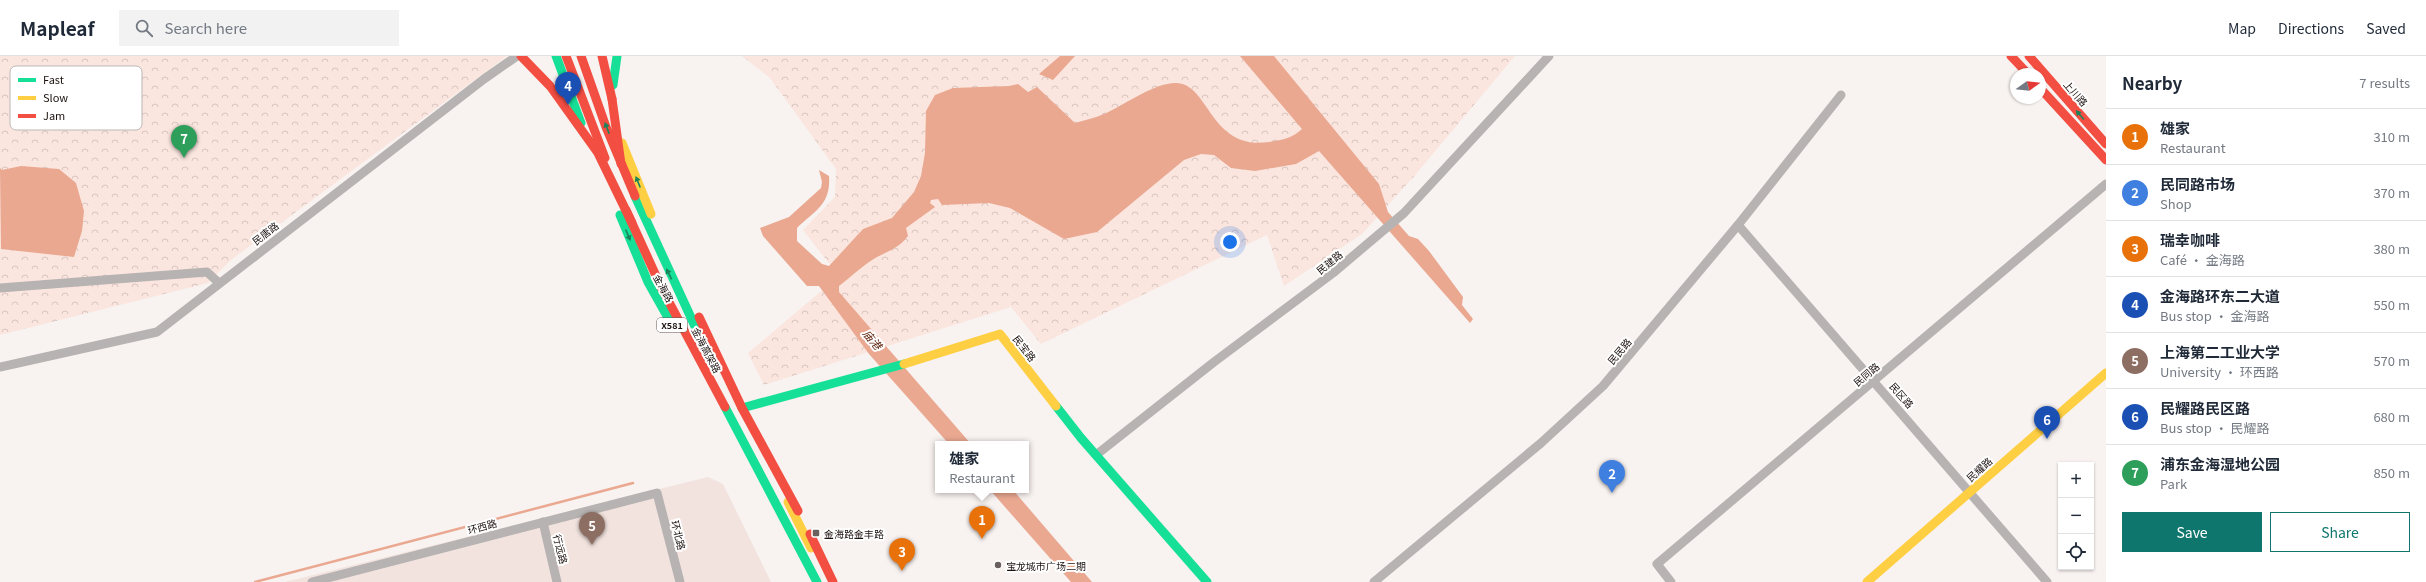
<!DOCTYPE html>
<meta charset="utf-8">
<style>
body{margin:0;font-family:Georgia,"Noto Sans SC",serif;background:#f2f2f3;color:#1f2937}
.controls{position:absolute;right:12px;bottom:12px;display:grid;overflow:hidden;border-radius:0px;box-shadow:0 1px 3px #0004}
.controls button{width:36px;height:36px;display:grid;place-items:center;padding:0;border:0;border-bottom:1px solid #e0e1e3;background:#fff;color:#1f2937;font:20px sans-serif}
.compass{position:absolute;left:2010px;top:12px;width:36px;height:36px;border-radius:50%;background:#fff;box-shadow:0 1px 3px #0004;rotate:75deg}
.you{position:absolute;left:1230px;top:186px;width:14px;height:14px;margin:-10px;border:3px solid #fff;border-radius:50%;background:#1a73e8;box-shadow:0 0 0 6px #1a73e833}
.badge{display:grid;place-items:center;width:26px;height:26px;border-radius:50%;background:#0f766e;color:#fff;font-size:13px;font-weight:700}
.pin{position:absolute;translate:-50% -33px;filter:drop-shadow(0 1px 2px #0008)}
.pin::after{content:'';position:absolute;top:21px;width:14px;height:12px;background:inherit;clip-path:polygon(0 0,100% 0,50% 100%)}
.popup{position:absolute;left:935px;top:385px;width:94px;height:52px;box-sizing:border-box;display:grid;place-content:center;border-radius:0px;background:#fff;filter:drop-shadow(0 1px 3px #0005);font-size:13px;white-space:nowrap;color:#747a83}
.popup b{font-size:15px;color:#1f2937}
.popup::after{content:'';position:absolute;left:50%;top:100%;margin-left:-8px;border:8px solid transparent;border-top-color:#fff}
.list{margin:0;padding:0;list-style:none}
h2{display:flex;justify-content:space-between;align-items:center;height:52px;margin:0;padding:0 16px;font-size:17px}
h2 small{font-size:13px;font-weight:400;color:#747a83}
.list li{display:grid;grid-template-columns:26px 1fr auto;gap:12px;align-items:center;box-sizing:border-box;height:56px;padding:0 16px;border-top:1px solid #e0e1e3}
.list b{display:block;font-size:15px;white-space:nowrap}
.list p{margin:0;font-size:13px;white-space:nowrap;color:#747a83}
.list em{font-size:13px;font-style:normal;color:#747a83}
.actions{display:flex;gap:8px;padding:12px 16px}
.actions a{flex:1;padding:9px 0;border:1px solid #0f766e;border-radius:0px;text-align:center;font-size:14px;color:#0f766e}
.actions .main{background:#0f766e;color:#fff}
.icon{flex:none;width:22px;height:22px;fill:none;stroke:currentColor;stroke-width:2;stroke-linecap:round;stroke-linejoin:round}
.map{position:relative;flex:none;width:2106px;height:526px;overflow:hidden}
header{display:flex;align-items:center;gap:24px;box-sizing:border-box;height:56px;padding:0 20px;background:#fff;border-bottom:1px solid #e0e1e3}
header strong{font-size:19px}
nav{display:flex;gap:22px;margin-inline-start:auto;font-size:14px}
.search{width:280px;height:36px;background:#f2f2f3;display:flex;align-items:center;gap:10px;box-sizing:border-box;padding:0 14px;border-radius:0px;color:#747a83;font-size:15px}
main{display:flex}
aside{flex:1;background:#fff}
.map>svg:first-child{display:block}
</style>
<header>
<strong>Mapleaf</strong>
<div class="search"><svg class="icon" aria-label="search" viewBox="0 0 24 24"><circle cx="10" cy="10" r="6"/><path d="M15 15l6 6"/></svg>Search here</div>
<nav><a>Map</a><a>Directions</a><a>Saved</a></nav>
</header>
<main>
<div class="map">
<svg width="2106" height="526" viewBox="0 0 2106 526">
<defs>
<pattern id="park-crowns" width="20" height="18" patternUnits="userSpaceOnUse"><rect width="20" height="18" fill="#fbe6df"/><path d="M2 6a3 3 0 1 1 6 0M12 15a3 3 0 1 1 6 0" fill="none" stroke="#d7c4be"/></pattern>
</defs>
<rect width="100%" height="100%" fill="#f8f2f0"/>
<!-- built -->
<path fill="#f2e3de" d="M708 421 723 428 771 526H285Z"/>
<!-- park -->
<g fill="url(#park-crowns)">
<path d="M0 0H507L231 204 208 227 0 279Z"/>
<path d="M742 0H1515L1416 118 1362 178 1284 230 1267 179 1041 288 1011 251 764 329 748 297 839 220 803 174 835 141 836 113 770 22Z"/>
</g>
<!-- water -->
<g fill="#eaa890">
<path d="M1060 0H1075L1053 24 1039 18Z"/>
<path d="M1240 0H1274L1379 128 1388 156 1409 180 1418 183 1429 195 1463 241 1462 249 1473 263 1470 267 1319 95 1296 108 1255 115 1231 112 1214 99 1201 98 1184 104 1097 176 1064 183 1010 152 989 147 942 149 938 143 931 144 930 147 935 151 906 172 908 180C900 191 889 195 877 201 864 208 851 221 839 230V236L971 388H949L869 298 819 230H807L763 180 760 172 789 161 821 132 822 126 819 114 829 120C831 148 816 154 797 172V185L822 208 829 210 863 173 892 162 914 136 921 120 925 97 926 55 935 39 953 32 1009 30 1018 28 1028 36 1037 31 1075 67C1084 64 1095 62 1104 58 1125 49 1153 27 1176 27 1209 27 1210 95 1269 86 1283 84 1292 82 1302 73Z"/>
<path d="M21 110 59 113 76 127 84 155 82 175 74 201 1 193 0 112 2 114Z"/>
<path d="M990 434H1013L1092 526H1071Z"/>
</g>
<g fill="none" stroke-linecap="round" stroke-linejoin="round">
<!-- stream -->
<path stroke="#eaa890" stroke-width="2.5" d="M255 526 633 427"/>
<!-- street -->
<g stroke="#b7b3b2" stroke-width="9">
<path d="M1738 169 2047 526"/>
<path d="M0 232 207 216 219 227"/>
<path d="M0 311 157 276 484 23 517 0"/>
<path d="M1096 399 1214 306 1333 217 1404 157 1549 0"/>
<path d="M543 466 557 526"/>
<path d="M312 526 657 437 680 526"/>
<path d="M1374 526 1541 387 1603 330 1738 169 1841 39"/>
<path d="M1671 526 1657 508 2106 128"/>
</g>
<!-- fast -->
<g stroke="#16e098" stroke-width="9">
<path d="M556 0 581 67"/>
<path d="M613 29 617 0"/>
<path d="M635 140 699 279"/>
<path d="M620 159 648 226 671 267"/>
<path d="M1056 350 1081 382 1207 526"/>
<path d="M725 351 817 526"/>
<path d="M742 352 904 308"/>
</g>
<!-- slow -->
<g stroke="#ffcf43" stroke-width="9">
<path d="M622 87 651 158"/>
<path d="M904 308 1000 278 1056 350"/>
<path d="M788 446 811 492"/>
<path d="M1867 526 2106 317"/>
</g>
<!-- jam -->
<g stroke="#f24e42" stroke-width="9">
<path d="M566 0 605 102"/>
<path d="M581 0 606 71 635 140"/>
<path d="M602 0 612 43"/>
<path d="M2011 0 2028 18"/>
<path d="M2029 0 2106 88"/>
<path d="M2040 32 2106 104"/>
<path d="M626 154 662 233 725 351"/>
<path d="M699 261 742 352 798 455"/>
<path d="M810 478 833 526"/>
</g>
<!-- jam-bridge -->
<g stroke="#f24e42" stroke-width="9">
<path d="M521 0 550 30 598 97 632 167"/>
<path d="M612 43 621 108"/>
</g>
</g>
<!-- one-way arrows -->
<defs><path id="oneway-solid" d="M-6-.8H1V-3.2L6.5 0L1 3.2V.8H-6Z"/></defs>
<g fill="#19835a">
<use href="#oneway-solid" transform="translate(2080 59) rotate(-131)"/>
<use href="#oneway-solid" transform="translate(607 72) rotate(-111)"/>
<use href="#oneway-solid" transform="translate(638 126) rotate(-112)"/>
<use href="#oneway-solid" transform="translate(628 179) rotate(67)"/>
<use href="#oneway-solid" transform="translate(669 218) rotate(-116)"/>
</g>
<!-- markers -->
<g fill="#69605e" stroke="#fff" stroke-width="1.5">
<rect x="812" y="473" width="8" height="8" rx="2"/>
<circle cx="998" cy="509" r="4"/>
</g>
<g text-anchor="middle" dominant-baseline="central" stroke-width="4" stroke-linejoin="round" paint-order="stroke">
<!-- shield labels -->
<rect fill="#fff" stroke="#605957" stroke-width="1" x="657" y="262" width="30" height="14" rx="3"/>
<g font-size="9" font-weight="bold" fill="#1c120f">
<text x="672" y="269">X581</text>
</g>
<!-- street labels -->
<g font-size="10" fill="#1c120f" stroke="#fff">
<text transform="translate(2076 37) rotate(49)">上川路</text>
<text transform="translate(265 177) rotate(-38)">民唐路</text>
<text transform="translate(1329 206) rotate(-39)">民建路</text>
<text transform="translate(664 232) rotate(61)">金海路</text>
<text transform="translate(1025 292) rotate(52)">民宝路</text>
<text transform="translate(707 294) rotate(62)">金海高架路</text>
<text transform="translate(1619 295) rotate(-50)">民民路</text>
<text transform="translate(1866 318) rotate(-40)">民同路</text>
<text transform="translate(1902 339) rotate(49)">民区路</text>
<text transform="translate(1979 413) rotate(-42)">民耀路</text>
<text transform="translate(482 470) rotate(-15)">环西路</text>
<text transform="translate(679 479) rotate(76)">环北路</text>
<text transform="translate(561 493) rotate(76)">行远路</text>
</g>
<!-- poi labels -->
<g font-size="10" fill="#1c120f" stroke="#fff" text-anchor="start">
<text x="824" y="477">金海路金丰路</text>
<text x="1006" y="509">宝龙城市广场二期</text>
</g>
<!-- water labels -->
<g font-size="11" font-style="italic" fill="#652b15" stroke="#fff">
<text transform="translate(873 283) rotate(50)">庙港</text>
</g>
</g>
<!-- legend -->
<rect x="10" y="10" width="132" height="64" rx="6" fill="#fff" stroke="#bbb8b7" stroke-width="1"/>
<rect x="18" y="22" width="18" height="4" fill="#16e098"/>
<rect x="18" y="40" width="18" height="4" fill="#ffcf43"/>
<rect x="18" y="58" width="18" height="4" fill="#f24e42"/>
<g font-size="11" fill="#1c120f">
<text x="43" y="28">Fast</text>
<text x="43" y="46">Slow</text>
<text x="43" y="64">Jam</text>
</g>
</svg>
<div class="controls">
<button>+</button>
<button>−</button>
<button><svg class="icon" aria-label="locate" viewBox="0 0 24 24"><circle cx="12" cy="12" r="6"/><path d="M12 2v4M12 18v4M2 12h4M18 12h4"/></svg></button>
</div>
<svg class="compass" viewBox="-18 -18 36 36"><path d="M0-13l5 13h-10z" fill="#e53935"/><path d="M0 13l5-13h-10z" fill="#747a83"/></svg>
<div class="you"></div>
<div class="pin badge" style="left:982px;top:483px;background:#e8710a">1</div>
<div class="popup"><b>雄家</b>Restaurant</div>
<div class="pin badge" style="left:1612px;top:437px;background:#3f7fe0">2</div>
<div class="pin badge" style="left:902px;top:515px;background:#e8710a">3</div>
<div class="pin badge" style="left:568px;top:49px;background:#1a4fb4">4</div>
<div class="pin badge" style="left:592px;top:489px;background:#8d6e63">5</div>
<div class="pin badge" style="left:2047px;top:383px;background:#1a4fb4">6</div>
<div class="pin badge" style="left:184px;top:102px;background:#2e9e5b">7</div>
</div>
<aside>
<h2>Nearby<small>7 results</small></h2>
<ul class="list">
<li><span class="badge" style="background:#e8710a">1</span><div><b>雄家</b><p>Restaurant</p></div><em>310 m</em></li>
<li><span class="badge" style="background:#3f7fe0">2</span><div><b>民同路市场</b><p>Shop</p></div><em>370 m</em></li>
<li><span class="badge" style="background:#e8710a">3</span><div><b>瑞幸咖啡</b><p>Café · 金海路</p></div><em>380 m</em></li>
<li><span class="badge" style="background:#1a4fb4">4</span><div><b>金海路环东二大道</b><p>Bus stop · 金海路</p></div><em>550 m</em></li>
<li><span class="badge" style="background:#8d6e63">5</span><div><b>上海第二工业大学</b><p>University · 环西路</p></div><em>570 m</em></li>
<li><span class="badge" style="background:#1a4fb4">6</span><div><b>民耀路民区路</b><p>Bus stop · 民耀路</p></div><em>680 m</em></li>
<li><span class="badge" style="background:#2e9e5b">7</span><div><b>浦东金海湿地公园</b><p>Park</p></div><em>850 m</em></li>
</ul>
<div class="actions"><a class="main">Save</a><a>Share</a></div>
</aside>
</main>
